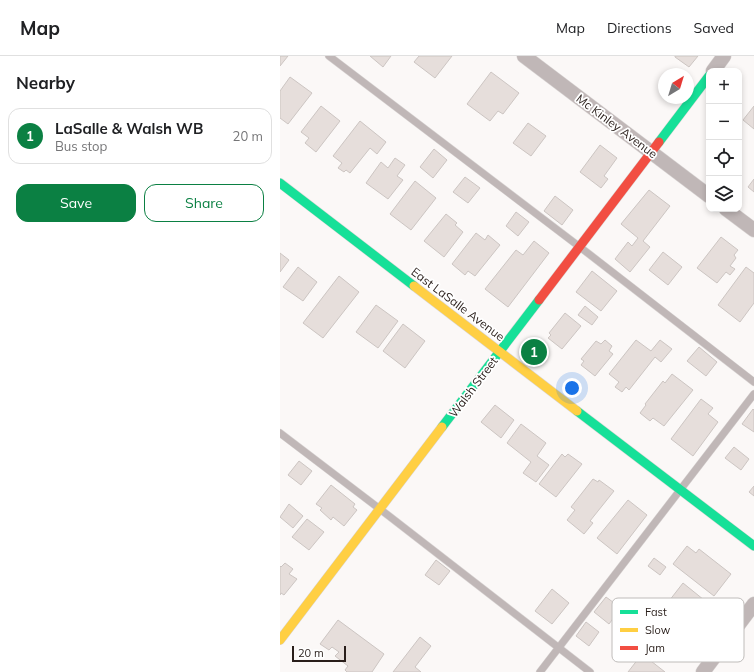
<!DOCTYPE html>
<meta charset="utf-8">
<style>
body{margin:0;font-family:Mulish,sans-serif;background:#f6f6f6;color:#202124}
.controls{position:absolute;right:12px;top:12px;display:grid;overflow:hidden;border-radius:8px;box-shadow:0 2px 6px #0003}
.controls button{width:36px;height:36px;display:grid;place-items:center;padding:0;border:0;border-bottom:1px solid #e0e0e0;background:#fff;color:#202124;font:20px sans-serif}
.compass{position:absolute;left:378px;top:12px;width:36px;height:36px;border-radius:50%;background:#fff;box-shadow:0 2px 6px #0003;rotate:38deg}
.scale{position:absolute;left:12px;bottom:10px;width:54px;box-sizing:border-box;padding-left:4px;border:2px solid #291e1a;border-top:0;font-size:11px;line-height:14px;white-space:nowrap;color:#291e1a;-webkit-text-stroke:3px #fff;paint-order:stroke}
.you{position:absolute;left:292px;top:332px;width:14px;height:14px;margin:-10px;border:3px solid #fff;border-radius:50%;background:#1a73e8;box-shadow:0 0 0 6px #1a73e833}
.badge{display:grid;place-items:center;width:26px;height:26px;border-radius:50%;background:#0b8043;color:#fff;font-size:13px;font-weight:700}
.pin{position:absolute;translate:-50% -50%;border:2px solid #fff;box-shadow:0 1px 4px #0006}
.list{margin:0;padding:0;list-style:none}
h2{display:flex;justify-content:space-between;align-items:center;height:52px;margin:0;padding:0 16px;font-size:17px}
h2 small{font-size:13px;font-weight:400;color:#757577}
.list li{display:grid;grid-template-columns:26px 1fr auto;gap:12px;align-items:center;box-sizing:border-box;height:56px;margin:0 8px 8px;padding:0 8px;border:1px solid #e0e0e0;border-radius:12px}
.list b{display:block;font-size:15px;white-space:nowrap}
.list p{margin:0;font-size:13px;white-space:nowrap;color:#757577}
.list em{font-size:13px;font-style:normal;color:#757577}
.actions{display:flex;gap:8px;padding:12px 16px}
.actions a{flex:1;padding:9px 0;border:1px solid #0b8043;border-radius:12px;text-align:center;font-size:14px;color:#0b8043}
.actions .main{background:#0b8043;color:#fff}
.icon{flex:none;width:22px;height:22px;fill:none;stroke:currentColor;stroke-width:2;stroke-linecap:round;stroke-linejoin:round}
.map{position:relative;flex:none;width:474px;height:616px;overflow:hidden}
header{display:flex;align-items:center;gap:24px;box-sizing:border-box;height:56px;padding:0 20px;background:#fff;border-bottom:1px solid #e0e0e0}
header strong{font-size:19px}
nav{display:flex;gap:22px;margin-inline-start:auto;font-size:14px}
main{display:flex}
aside{flex:1;background:#fff}
.map>svg:first-child{display:block}
</style>
<header>
<strong>Map</strong>
<nav><a>Map</a><a>Directions</a><a>Saved</a></nav>
</header>
<main>
<aside>
<h2>Nearby<small></small></h2>
<ul class="list">
<li><span class="badge">1</span><div><b>LaSalle &amp; Walsh WB</b><p>Bus stop</p></div><em>20 m</em></li>
</ul>
<div class="actions"><a class="main">Save</a><a>Share</a></div>
</aside>
<div class="map">
<svg width="474" height="616" viewBox="0 0 474 616">
<rect width="100%" height="100%" fill="#fbf8f7"/>
<!-- building -->
<g fill="#e6dedb" stroke="#ccc5c2">
<path d="M0 0H8L0 10Z"/>
<path d="M90 0H111L103 11Z"/>
<path d="M139 0H172L155 22 134 6Z"/>
<path d="M395 0H418L409 11 395 1Z"/>
<path d="M211 16 239 37 223 58 218 55 210 65 187 48Z"/>
<path d="M10 21 32 37 8 68 0 62V35Z"/>
<path d="M41 50 60 65 36 96 25 87 29 82 21 76Z"/>
<path d="M474 50V73L463 64Z"/>
<path d="M80 65 106 86 97 98 90 92 70 117 66 114 64 116 58 112 62 107 53 100Z"/>
<path d="M248 67 266 80 251 100 233 87Z"/>
<path d="M320 89 337 102 324 120 328 123 321 132 300 116Z"/>
<path d="M154 93 167 104 153 122 140 111Z"/>
<path d="M115 102 125 109 117 120 123 124 108 143 86 127 101 106 108 112Z"/>
<path d="M185 121 200 132 188 147 173 136Z"/>
<path d="M474 123V136L468 131Z"/>
<path d="M135 125 156 142 131 174 110 158Z"/>
<path d="M369 134 390 150 363 185 370 191 350 216 335 203 348 186 352 190 358 182 341 168Z"/>
<path d="M275 140 293 154 282 169 264 155Z"/>
<path d="M236 156 249 166 238 180 226 170Z"/>
<path d="M166 158 177 167 175 169 183 176 164 201 144 185Z"/>
<path d="M196 177 205 184 208 179 220 189 195 220 188 215 185 219 172 208Z"/>
<path d="M441 181 458 194 454 199 456 202 450 210 455 213 450 219 446 216 437 227 417 212Z"/>
<path d="M254 185 269 197 228 251 205 233 236 194 243 199Z"/>
<path d="M383 196 402 211 388 229 369 214Z"/>
<path d="M0 197 9 204 0 216Z"/>
<path d="M18 211 37 226 23 245 3 231Z"/>
<path d="M466 211 474 217V247L460 266 438 249Z"/>
<path d="M312 215 337 235 321 255 296 236Z"/>
<path d="M59 220 79 236 43 282 23 267Z"/>
<path d="M96 249 118 265 98 292 76 276Z"/>
<path d="M305 250 318 261 312 269 298 259Z"/>
<path d="M285 257 301 270 282 293 268 282 271 279 269 277Z"/>
<path d="M123 268 145 285 125 312 103 295Z"/>
<path d="M325 284 332 290 329 295 333 298 315 320 301 309 304 305 301 303 316 285 321 288Z"/>
<path d="M356 284 371 295 380 284 392 293 381 306 375 301 349 334 346 331 342 336 335 331 339 326 329 318Z"/>
<path d="M419 291 437 306 426 320 407 305Z"/>
<path d="M392 318 413 334 384 370 373 362 370 365 360 357 366 349 365 348 383 325 385 327Z"/>
<path d="M421 343 433 352 428 358 438 366 413 400 391 383Z"/>
<path d="M215 349 234 364 221 382 201 366Z"/>
<path d="M473 353 474 354V376L462 368Z"/>
<path d="M241 368 266 387 257 400 269 409 256 426 243 417 251 406 227 387Z"/>
<path d="M454 391 469 403 461 414 445 402Z"/>
<path d="M282 398 285 401 288 398 302 408 276 441 259 428Z"/>
<path d="M19 405 32 415 21 429 8 419Z"/>
<path d="M313 423 318 426 319 424 334 435 310 465 313 467 304 478 287 464 295 454 291 451Z"/>
<path d="M51 429 75 448 73 451 77 454 64 470 53 461 51 464 40 454 42 452 36 448Z"/>
<path d="M474 430V440L469 436Z"/>
<path d="M348 444 367 459 337 498 317 482Z"/>
<path d="M9 448 23 460 13 472 0 461Z"/>
<path d="M27 463 44 476 29 494 12 481Z"/>
<path d="M407 490 416 497 419 493 451 518 434 540 393 508Z"/>
<path d="M374 502 386 511 380 519 368 510Z"/>
<path d="M156 504 170 515 159 529 145 519Z"/>
<path d="M5 507 13 513 9 518 17 523 4 539 1 537 0 539V510L1 511Z"/>
<path d="M403 527 429 548 415 566 389 545Z"/>
<path d="M272 533 289 547 272 568 255 555Z"/>
<path d="M326 541 341 552 329 568 314 556Z"/>
<path d="M58 564 104 598 92 616H67L65 614 68 610 55 600 59 596 52 591 49 594 40 588Z"/>
<path d="M306 566 319 576 309 590 296 580Z"/>
<path d="M140 581 151 590 135 611 141 616H113Z"/>
<path d="M362 598 385 616H348Z"/>
</g>
<g fill="none" stroke-linecap="round" stroke-linejoin="round">
<defs>
<g id="lane">
<path d="M49 0 309 198 474 326"/>
<path d="M0 377 109 460 310 616"/>
<path d="M260 616 474 338"/>
</g>
<g id="street">
<path d="M244 0 429 140"/>
<path d="M433 15 444 0"/>
<path d="M446 153 474 174"/>
<path d="M423 616 474 548"/>
</g>
<g id="fast">
<path d="M379 86 429 20"/>
<path d="M0 127 134 230"/>
<path d="M297 355 474 490"/>
<path d="M162 371 259 244"/>
</g>
<g id="slow">
<path d="M134 230 297 355"/>
<path d="M0 584 162 371"/>
</g>
<path id="jam" d="M259 244 379 86"/>
</defs>
<!-- lane casing -->
<use href="#lane" stroke="#d9d5d4" stroke-width="8"/>
<!-- street casing -->
<use href="#street" stroke="#d9d5d4" stroke-width="15"/>
<!-- fast casing -->
<use href="#fast" stroke="#d9d5d4" stroke-width="10"/>
<!-- slow casing -->
<use href="#slow" stroke="#d9d5d4" stroke-width="10"/>
<!-- jam casing -->
<use href="#jam" stroke="#d9d5d4" stroke-width="10"/>
<!-- lane -->
<use href="#lane" stroke="#c0b7b7" stroke-width="7"/>
<!-- street -->
<use href="#street" stroke="#c0b7b7" stroke-width="14"/>
<!-- fast -->
<use href="#fast" stroke="#16e098" stroke-width="9"/>
<!-- slow -->
<use href="#slow" stroke="#ffcf43" stroke-width="9"/>
<!-- jam -->
<use href="#jam" stroke="#f24e42" stroke-width="9"/>
</g>
<g text-anchor="middle" dominant-baseline="central" stroke-width="3.5" stroke-linejoin="round" paint-order="stroke">
<!-- street labels -->
<g font-size="12" fill="#291e1a" stroke="#fff">
<text transform="translate(337 70) rotate(37)">Mc Kinley Avenue</text>
<text transform="translate(178 248) rotate(37)">East LaSalle Avenue</text>
<text transform="translate(193 331) rotate(-53)">Walsh Street</text>
</g>
</g>
<!-- legend -->
<rect x="332" y="542" width="132" height="64" rx="6" fill="#fff" stroke="#bfbcba" stroke-width="1"/>
<rect x="340" y="554" width="18" height="4" fill="#16e098"/>
<rect x="340" y="572" width="18" height="4" fill="#ffcf43"/>
<rect x="340" y="590" width="18" height="4" fill="#f24e42"/>
<g font-size="11" fill="#291e1a">
<text x="365" y="560">Fast</text>
<text x="365" y="578">Slow</text>
<text x="365" y="596">Jam</text>
</g>
</svg>
<div class="controls">
<button>+</button>
<button>−</button>
<button><svg class="icon" aria-label="locate" viewBox="0 0 24 24"><circle cx="12" cy="12" r="6"/><path d="M12 2v4M12 18v4M2 12h4M18 12h4"/></svg></button>
<button><svg class="icon" aria-label="layers" viewBox="0 0 24 24"><path d="M12 4l9 5-9 5-9-5zM3 14l9 5 9-5"/></svg></button>
</div>
<svg class="compass" viewBox="-18 -18 36 36"><path d="M0-13l5 13h-10z" fill="#e53935"/><path d="M0 13l5-13h-10z" fill="#757577"/></svg>
<div class="scale">20 m</div>
<div class="you"></div>
<div class="pin badge" style="left:254px;top:296px">1</div>
</div>
</main>
